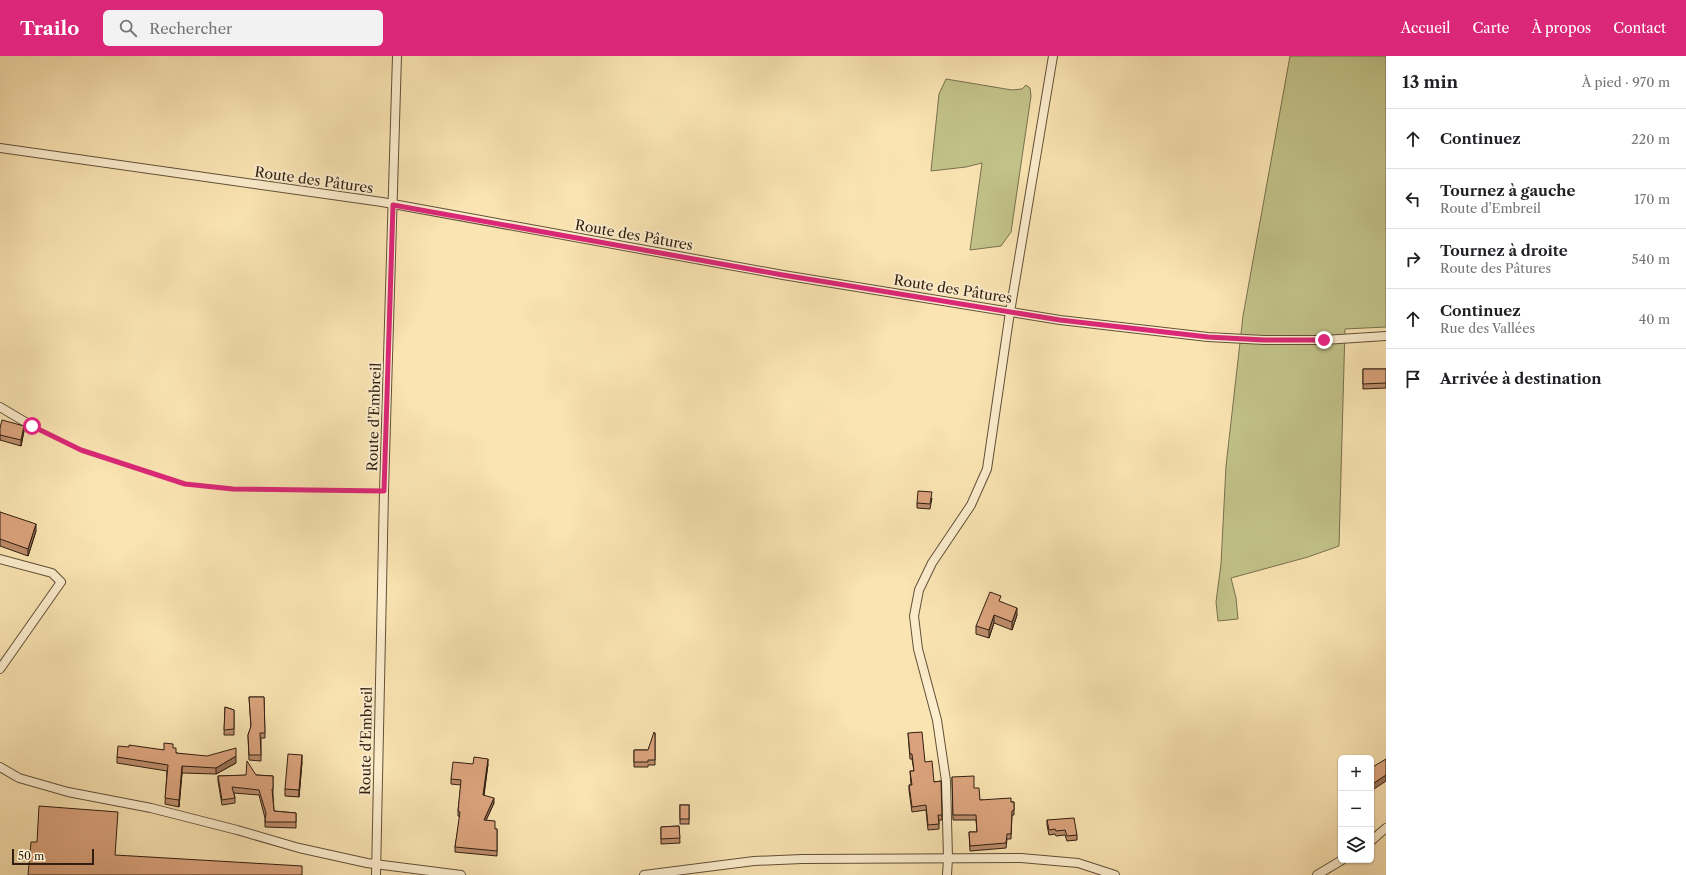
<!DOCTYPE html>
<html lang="fr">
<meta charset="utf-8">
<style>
body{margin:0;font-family:"Libre Caslon Text",serif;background:#f2f2f2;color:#202124}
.controls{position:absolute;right:12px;bottom:12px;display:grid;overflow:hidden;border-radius:6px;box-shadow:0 1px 3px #0004}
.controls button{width:36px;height:36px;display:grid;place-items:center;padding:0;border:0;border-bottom:1px solid #e0e0e0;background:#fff;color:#202124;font:20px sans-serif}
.scale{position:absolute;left:12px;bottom:10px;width:82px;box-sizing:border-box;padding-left:4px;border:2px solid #2f1e11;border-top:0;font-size:11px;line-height:14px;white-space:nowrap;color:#2f1e11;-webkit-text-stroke:3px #fcedcd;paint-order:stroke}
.stop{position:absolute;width:12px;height:12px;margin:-9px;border:3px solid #db2777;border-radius:50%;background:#fff}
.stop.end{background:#db2777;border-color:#fff;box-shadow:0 1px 4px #0008}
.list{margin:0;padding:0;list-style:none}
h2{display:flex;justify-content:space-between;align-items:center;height:52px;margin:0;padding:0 16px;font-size:17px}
h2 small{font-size:13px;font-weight:400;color:#757577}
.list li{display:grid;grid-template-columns:26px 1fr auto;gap:12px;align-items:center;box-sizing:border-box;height:60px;padding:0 16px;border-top:1px solid #e0e0e0}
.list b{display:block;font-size:15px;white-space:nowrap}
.list p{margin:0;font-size:13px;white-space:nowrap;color:#757577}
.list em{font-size:13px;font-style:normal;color:#757577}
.icon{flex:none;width:22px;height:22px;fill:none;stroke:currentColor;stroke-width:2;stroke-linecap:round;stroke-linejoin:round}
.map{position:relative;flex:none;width:1386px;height:819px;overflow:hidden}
header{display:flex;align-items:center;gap:24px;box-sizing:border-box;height:56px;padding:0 20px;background:#db2777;color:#fff}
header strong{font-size:19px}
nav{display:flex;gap:22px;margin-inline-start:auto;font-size:14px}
.search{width:280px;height:36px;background:#f2f2f2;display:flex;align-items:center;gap:10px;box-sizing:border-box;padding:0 14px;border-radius:6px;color:#757577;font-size:15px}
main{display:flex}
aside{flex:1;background:#fff}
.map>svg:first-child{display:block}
</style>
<header>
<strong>Trailo</strong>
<div class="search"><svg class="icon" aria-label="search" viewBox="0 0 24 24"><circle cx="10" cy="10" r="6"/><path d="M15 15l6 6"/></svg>Rechercher</div>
<nav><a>Accueil</a><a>Carte</a><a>À propos</a><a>Contact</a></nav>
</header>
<main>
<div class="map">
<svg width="1386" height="819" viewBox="0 0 1386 819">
<rect width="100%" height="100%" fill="#fae4b2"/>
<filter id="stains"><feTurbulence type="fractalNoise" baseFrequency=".005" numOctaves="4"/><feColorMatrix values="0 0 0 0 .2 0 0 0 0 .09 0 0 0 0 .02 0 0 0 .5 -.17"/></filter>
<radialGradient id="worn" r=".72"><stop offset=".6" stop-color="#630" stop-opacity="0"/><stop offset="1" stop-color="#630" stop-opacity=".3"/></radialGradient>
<!-- green -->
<g fill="#c2c389" stroke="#78704d">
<path d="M1290 0H1386V271L1345 273 1339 490 1308 501 1231 522 1236 542 1238 563 1218 565 1216 546 1221 508 1226 410 1243 260Z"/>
<path d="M946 23 1012 34 1022 33 1026 29 1030 32 1031 40 1011 176 1001 190 970 194 982 107 966 111 931 115 939 38Z"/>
</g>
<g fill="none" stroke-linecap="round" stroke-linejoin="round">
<defs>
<g id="street">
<path d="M0 92 382 146 783 219 1060 264 1208 281 1264 284H1324L1386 280"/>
<path d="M0 351 32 370"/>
<path d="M0 503 52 517 61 526 0 613"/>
<path d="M0 711 19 722 68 736 151 752 237 774 299 792 367 807 461 819"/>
<path d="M1371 785 1386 772"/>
<path d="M376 819 384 435 397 0"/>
<path d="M644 819 754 805 802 803 1021 802 1078 807 1115 819"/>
<path d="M947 819 948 802 946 725 937 664 918 593 914 560 919 534 932 507 971 449 987 413 1010 256 1053 0"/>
<path d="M1317 819 1342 804"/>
</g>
</defs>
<!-- street casing -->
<use href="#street" stroke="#625039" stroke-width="10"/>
<!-- path -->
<path stroke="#2f1e11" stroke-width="2" stroke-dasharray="1 2" stroke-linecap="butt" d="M40 374 81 394 185 428 233 433 376 435"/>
<!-- street -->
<use href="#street" stroke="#fcedcd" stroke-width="8"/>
</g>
<!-- wall -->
<g fill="#bd8d6c" stroke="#2f1e11">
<path d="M1363 313H1386V332L1363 333Z"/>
<path d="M0 372 24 375 21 390 0 384Z"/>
<path d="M932 442 930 453 917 452V447Z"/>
<path d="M0 456 36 475 28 500 0 490Z"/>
<path d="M1001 546 1017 559 1012 574 994 567 989 582 976 578V570Z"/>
<path d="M249 641H264L265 682H261V705L249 704 248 679 251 671Z"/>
<path d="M225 651 234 654V679H224Z"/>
<path d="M655 677V709H648V711H634V694H648Z"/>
<path d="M908 677 925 706 934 726 941 725 942 764H939V773L928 774 926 754 912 756 909 734V729H911L910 715H914L912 703H910Z"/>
<path d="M173 692 176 697 236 707 216 718 182 717 179 751 165 748 167 715 117 707V701L164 694Z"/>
<path d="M302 706 299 741 285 740V733Z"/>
<path d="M473 708H488L484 740 494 747 486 764 495 773H497V800L455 796V791L460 761 458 760V755L461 729 451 728V723Z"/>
<path d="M256 719 273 720V739L274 755 296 757V772L265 771V762L259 739 234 737 235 742V747L222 749 218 725V720Z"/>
<path d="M952 721 974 732 980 744 1014 746V759H1012L1011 783H1007L1006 792 970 795 969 776H977L976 764H953Z"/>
<rect x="680" y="749" width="9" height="19"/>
<path d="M1047 764 1077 779V784L1067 785 1065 779 1056 780 1055 778 1049 779 1047 769Z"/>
<path d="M679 770 680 787 661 788V771Z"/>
</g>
<!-- shaded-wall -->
<g fill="#9a7358" stroke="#2f1e11">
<path d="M24 370V375L21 390V384Z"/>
<path d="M36 468V475L28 500V493Z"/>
<path d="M1017 552V559L1012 574V566Z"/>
<path d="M994 559V567L989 582V574Z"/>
<path d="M302 699V706L299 741V734Z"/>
<path d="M236 700V707L216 718V712Z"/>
<path d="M488 703V708L483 744V739Z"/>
<path d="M182 710V717L179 751V744Z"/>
<path d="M1386 719V725L1371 735V729Z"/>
<path d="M494 742V747L484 769V764Z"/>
</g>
<!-- building -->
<g fill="#dca47e" stroke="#2f1e11">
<path d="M1363 313H1386V327L1363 328Z"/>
<path d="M2 364 24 370 21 384 0 379V372Z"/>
<path d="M918 435 932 436 930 448 917 447Z"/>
<path d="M0 456 36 468 28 493 0 483Z"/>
<path d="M990 536 1001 540 999 545 1017 552 1012 566 994 559 989 574 976 570Z"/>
<path d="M249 641H264L265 677H260L261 699H249L248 679 251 670Z"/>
<path d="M225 651 234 654V673L224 674Z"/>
<path d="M654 676 655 677V704H648V706H634V694H648Z"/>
<path d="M922 676 925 706 932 705 934 726 941 725 942 759H938L939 768 928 769 926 749 912 751 909 729H912L910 715H914L912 698H910L908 677Z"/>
<path d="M164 687 173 688V692H176V697L207 700 236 692V700L216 712 182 710 179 744 165 742 168 709 117 701 118 690 129 691V689L164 694Z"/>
<path d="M288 698 302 699 299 734 285 733Z"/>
<path d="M474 701 488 703 483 739 494 742 484 764 495 765V773H497V795L455 791 460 756 458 755 461 724 451 723 453 706 473 708Z"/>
<path d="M1386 703V719L1371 729V712Z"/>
<path d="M247 705 256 719 273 720V733H272L274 755 296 757V766H265L266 757 259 734 232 731 235 742 222 744 218 720 246 719Z"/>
<path d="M974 720V732H979L980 744 1011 742V746H1014V754L1012 755 1011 778H1007L1006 787 970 790 969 776H977L976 759H953L952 721Z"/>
<rect x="680" y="749" width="9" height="14"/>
<path d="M39 750 118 756 115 799 302 810V819H28L31 786H37Z"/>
<path d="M1074 762 1077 779 1067 780 1065 774 1056 775 1055 773 1049 774 1047 764Z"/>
<path d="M679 770 680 782 661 783V771Z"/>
</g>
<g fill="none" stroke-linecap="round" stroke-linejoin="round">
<!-- route -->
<path stroke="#db2777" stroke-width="5" d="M32 370 81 394 185 428 233 433 384 435 393 149 783 219 1060 264 1208 281 1264 284H1324"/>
</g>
<g text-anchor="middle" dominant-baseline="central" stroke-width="4" stroke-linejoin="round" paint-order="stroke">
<!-- street labels -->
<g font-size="14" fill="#2f1e11" stroke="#fcedcd">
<text transform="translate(314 124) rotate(8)">Route des Pâtures</text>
<text transform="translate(634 179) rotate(10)">Route des Pâtures</text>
<text transform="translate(953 233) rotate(9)">Route des Pâtures</text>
<text transform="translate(374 361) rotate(-88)">Route d'Embreil</text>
<text transform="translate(366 685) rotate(-89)">Route d'Embreil</text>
</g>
</g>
<rect width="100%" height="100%" filter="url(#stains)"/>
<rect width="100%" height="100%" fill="url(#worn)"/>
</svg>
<div class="controls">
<button>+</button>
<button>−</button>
<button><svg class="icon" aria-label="layers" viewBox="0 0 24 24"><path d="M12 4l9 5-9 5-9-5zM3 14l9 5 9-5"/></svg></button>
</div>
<div class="scale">50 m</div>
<div class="stop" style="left:32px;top:370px"></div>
<div class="stop end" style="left:1324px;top:284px"></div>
</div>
<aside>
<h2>13 min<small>À pied · 970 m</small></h2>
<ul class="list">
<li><svg class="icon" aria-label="ahead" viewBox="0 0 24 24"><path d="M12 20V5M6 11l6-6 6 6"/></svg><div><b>Continuez</b></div><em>220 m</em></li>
<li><svg class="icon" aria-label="left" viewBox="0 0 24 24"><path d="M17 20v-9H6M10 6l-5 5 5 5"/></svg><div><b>Tournez à gauche</b><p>Route d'Embreil</p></div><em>170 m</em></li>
<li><svg class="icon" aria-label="right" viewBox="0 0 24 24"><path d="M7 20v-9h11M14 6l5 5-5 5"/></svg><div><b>Tournez à droite</b><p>Route des Pâtures</p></div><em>540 m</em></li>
<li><svg class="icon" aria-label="ahead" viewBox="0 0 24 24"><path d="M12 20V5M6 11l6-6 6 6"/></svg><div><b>Continuez</b><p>Rue des Vallées</p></div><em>40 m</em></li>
<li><svg class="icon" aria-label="arrive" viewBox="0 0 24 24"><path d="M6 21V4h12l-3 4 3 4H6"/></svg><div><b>Arrivée à destination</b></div></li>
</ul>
</aside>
</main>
